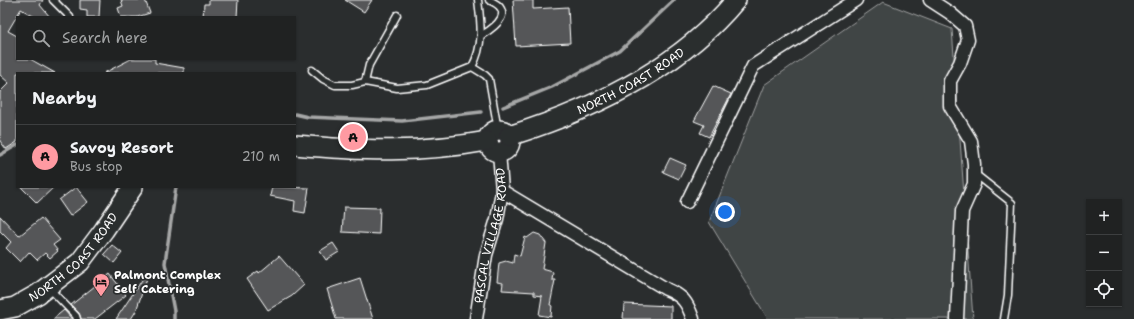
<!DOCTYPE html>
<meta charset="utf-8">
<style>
body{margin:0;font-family:"Shantell Sans",sans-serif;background:#282a2a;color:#f1f3f6}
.controls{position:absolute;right:12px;bottom:12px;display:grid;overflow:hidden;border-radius:0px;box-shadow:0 1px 3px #0004}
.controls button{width:36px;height:36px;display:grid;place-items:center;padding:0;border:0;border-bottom:1px solid #3d3f40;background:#202222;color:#f1f3f6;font:20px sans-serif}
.you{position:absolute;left:725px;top:212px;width:14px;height:14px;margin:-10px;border:3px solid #fff;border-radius:50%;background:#1a73e8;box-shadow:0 0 0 6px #1a73e833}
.badge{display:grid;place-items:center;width:26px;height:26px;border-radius:50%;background:#ff9aa2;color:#111;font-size:13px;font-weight:700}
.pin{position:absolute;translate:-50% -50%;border:2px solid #fff;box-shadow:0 1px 4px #0006}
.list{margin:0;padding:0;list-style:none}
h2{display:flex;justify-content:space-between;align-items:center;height:52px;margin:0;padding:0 16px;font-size:17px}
h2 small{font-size:13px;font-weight:400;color:#a2a4a5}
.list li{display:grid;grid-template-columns:26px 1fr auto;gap:12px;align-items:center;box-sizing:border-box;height:64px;padding:0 16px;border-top:1px solid #3d3f40}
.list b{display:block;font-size:15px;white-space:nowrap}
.list p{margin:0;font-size:13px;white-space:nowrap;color:#a2a4a5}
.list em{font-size:13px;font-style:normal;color:#a2a4a5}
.icon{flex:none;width:22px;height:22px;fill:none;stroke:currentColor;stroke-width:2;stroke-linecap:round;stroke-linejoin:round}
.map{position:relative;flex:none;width:1134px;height:319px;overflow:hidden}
.search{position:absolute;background:#202222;box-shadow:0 1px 3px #0004;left:16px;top:16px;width:280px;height:44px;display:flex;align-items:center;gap:10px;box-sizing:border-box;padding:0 14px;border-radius:0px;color:#a2a4a5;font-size:15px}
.panel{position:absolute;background:#202222;box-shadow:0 1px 3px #0004;left:16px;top:72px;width:280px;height:116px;border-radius:0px}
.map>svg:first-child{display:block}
</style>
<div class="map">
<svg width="1134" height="319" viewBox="0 0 1134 319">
<rect width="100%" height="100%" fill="#2a2d2e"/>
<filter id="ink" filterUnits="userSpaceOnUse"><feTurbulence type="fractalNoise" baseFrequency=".025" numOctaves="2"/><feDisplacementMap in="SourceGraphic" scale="8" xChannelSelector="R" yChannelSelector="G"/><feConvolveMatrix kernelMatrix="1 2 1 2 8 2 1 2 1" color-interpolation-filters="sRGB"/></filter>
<g filter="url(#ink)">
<!-- green -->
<path fill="#414445" stroke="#a0a2a2" d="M883 2 952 29 973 319H768L709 222 764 85Z"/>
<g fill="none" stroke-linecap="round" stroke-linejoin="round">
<!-- stream -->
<g stroke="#a6a7a7" stroke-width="3.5">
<path d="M503 107 552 87 620 51 674 0"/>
<path d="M295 114 308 117 402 121 481 112"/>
<path d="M0 155 17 145"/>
<path d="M174 319V311L165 263 176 187"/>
</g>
</g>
<!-- building -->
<g fill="#555758" stroke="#fff">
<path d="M0 0H43L40 5 50 17H35L21 9 8 31 17 36V59H30L55 73H17V142L6 149 0 141V92L9 83 0 75Z"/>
<path d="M80 0H100L99 17H87V10L80 9Z"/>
<path d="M121 0H145L150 13 137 17H121L118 8 123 6Z"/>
<path d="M209 0H238L237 17H203L204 4H209Z"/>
<path d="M345 0H372L364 12Z"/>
<path d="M513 0H533V9L568 7 570 43 516 46Z"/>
<path d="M131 59H155V63L184 68V73H104Z"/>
<path d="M713 86 731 94 709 137 700 133 704 125 694 121Z"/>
<path d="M670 158 686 165 679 179 663 172Z"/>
<path d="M21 187H54L37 203Z"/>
<path d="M76 187 88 202 70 216 59 200Z"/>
<path d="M272 187 309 188 305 213 294 211 295 201 270 196Z"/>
<path d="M344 207 380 208 379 234 342 232Z"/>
<path d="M0 216 19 236 41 218 60 240 53 245 58 251 50 258 45 253 37 260 29 252 20 262 6 248 11 242 0 231Z"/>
<path d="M534 233 540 235 546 243 542 269 553 272 552 280H555L550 305H552L551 317 539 315 542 296 534 295V292L502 290 503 283 497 282 499 263 506 261 513 263 514 254 520 256 525 237 527 238Z"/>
<path d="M333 243 339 252 326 260 320 251Z"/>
<path d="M112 245 122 253 114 263 104 254Z"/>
<path d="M279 256 304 285 292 296 268 310 247 279 258 271 259 273Z"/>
<path d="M110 274 126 295 95 319H81L79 313 71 305Z"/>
<path d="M144 277 147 278 136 311 131 319H116Z"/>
<path d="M360 278 373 319H336L327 289Z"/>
<path d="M624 304 671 306V319H623Z"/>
<path d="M64 310 72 319H53Z"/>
</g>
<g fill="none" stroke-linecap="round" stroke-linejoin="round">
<defs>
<g id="service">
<path d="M53 0 70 17"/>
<path d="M482 35C497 26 515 11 489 0"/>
<path d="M472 67 485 75 489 79 498 130"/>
<path d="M312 70 323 79 335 85H352L365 82 397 88 427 85 472 67C484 45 481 24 478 0"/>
<path d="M365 82 369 65 397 15"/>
<path d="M974 173 1012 203 1008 295 1004 319"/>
<path d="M49 288 76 316 77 319"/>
</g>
<g id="minor">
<path d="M930 0 950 13 965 26 968 40 960 63 950 81V106L971 141 974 164V184L962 211 957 319"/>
<path d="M502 191 666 289C683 296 687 302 693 319"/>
<path d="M687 202 753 66 856 0"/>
<path id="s1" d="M476 319 486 255 497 219 502 191 499 152"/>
</g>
<g id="primary">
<circle cx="499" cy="141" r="11"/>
<path id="s2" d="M509 136C592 110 679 69 736 0"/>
<path d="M295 145C361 151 422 153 487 141"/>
<path id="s3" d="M0 310 15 307 38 294 80 262 104 230 133 187"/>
</g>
</defs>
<!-- service casing -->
<use href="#service" stroke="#fff" stroke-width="9"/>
<!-- minor casing -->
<use href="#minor" stroke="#fff" stroke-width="15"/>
<!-- primary casing -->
<use href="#primary" stroke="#fff" stroke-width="22"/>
<!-- service -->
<use href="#service" stroke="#2a2d2e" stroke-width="6"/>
<!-- minor -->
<use href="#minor" stroke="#2a2d2e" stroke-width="12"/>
<!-- primary -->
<use href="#primary" stroke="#2a2d2e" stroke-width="19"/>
</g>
</g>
<!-- icons -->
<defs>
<symbol id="hotel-pin" viewBox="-11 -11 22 30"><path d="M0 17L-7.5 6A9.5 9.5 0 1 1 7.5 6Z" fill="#ff9aa2" stroke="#2a2d2e"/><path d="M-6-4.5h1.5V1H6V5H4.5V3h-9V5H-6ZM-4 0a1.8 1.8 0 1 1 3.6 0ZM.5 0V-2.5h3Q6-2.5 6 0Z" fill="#111"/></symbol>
</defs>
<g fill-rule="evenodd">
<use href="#hotel-pin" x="91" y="272" width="20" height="27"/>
</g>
<g text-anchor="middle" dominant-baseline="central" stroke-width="3.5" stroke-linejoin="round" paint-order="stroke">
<!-- street labels -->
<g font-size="12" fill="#fff" stroke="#2a2d2e">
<text stroke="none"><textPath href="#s2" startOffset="134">NORTH COAST ROAD</textPath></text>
<text stroke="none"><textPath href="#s1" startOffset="85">PASCAL VILLAGE ROAD</textPath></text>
<text stroke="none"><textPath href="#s3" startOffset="93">NORTH COAST ROAD</textPath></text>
</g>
<!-- poi labels -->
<g font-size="12" font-weight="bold" fill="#fff" stroke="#2a2d2e" text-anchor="start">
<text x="114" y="275">Palmont Complex<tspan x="114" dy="14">Self Catering</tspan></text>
</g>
</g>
</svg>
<div class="controls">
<button>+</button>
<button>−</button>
<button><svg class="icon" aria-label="locate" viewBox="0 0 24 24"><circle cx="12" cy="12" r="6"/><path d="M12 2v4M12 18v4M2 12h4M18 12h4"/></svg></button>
</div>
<div class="you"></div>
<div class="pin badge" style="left:353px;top:137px">A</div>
<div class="search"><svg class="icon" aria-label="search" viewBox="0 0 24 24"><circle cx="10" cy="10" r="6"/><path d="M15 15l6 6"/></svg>Search here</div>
<section class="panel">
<h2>Nearby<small></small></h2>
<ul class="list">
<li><span class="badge">A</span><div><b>Savoy Resort</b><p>Bus stop</p></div><em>210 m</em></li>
</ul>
</section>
</div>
